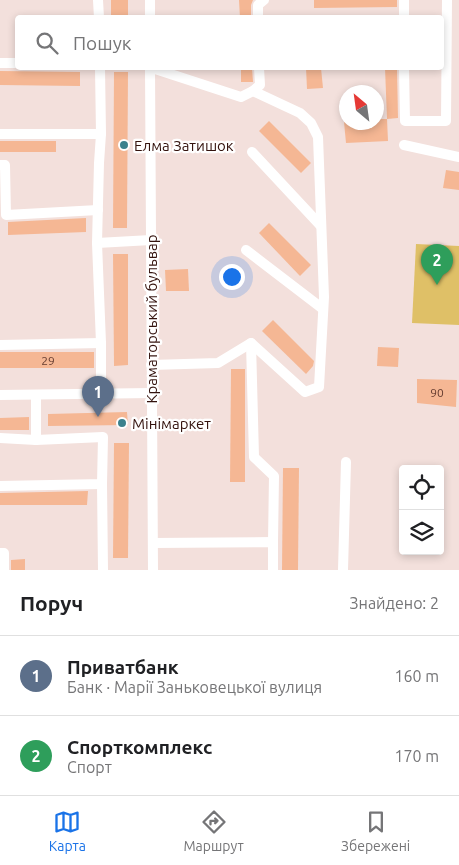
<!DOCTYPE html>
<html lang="uk">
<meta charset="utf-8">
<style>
body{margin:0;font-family:Ubuntu,sans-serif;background:#f6f6f6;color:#202124}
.controls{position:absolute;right:15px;bottom:15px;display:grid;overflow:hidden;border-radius:5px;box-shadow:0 2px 8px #0003}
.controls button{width:45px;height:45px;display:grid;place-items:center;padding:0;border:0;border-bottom:1px solid #e0e0e0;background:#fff;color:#202124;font:25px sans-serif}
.compass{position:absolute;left:339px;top:85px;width:45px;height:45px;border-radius:50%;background:#fff;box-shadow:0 2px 8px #0003;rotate:331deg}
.you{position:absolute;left:231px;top:276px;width:18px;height:18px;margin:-12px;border:4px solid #fff;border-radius:50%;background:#1a73e8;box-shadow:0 0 0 8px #1a73e833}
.badge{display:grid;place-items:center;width:32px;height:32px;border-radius:50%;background:#1a73e8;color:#fff;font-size:16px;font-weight:700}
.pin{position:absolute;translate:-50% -41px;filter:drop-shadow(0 1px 2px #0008)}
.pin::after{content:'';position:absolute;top:26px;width:18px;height:15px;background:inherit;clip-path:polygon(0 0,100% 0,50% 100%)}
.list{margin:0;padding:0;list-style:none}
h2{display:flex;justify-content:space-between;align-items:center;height:65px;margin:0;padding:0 20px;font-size:21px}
h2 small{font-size:16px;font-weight:400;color:#757577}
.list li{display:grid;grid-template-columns:32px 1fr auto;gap:15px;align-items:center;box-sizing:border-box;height:80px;padding:0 20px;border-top:1px solid #e0e0e0}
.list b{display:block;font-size:19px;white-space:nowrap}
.list p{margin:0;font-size:16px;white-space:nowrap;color:#757577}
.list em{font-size:16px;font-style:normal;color:#757577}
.icon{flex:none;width:28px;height:28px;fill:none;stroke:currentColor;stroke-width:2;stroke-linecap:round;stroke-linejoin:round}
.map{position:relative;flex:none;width:459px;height:570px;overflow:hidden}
.search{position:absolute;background:#fff;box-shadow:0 2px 8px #0003;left:15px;right:15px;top:15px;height:55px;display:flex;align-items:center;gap:12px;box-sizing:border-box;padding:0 18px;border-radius:5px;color:#757577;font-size:19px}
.sheet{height:225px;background:#fff}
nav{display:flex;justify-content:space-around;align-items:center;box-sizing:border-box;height:70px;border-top:1px solid #e0e0e0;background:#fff;font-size:14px;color:#757577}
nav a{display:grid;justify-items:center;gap:2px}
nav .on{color:#1a73e8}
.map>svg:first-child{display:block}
</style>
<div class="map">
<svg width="459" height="570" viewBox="0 0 459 570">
<rect width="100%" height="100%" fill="#f3e0dc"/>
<!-- green -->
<path fill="#dfc067" d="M416 244 459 246V325L412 323Z"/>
<!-- building -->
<g fill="#f5b794">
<rect x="111" y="0" width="17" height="18"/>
<path d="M239 0H253L251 5V18H240Z"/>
<path d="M314 0H397V7L314 8Z"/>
<path d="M241 68H252L253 82H241Z"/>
<path d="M306 68H321L323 88 307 89Z"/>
<path d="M385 68H397L398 118 387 119Z"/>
<path d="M0 71 80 72V86L0 85Z"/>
<path d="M114 72H128L127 228H113Z"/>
<path d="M376 119H387L388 141 346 143 344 122H376Z"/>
<path d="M269 121 311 163 301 173 259 131Z"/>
<rect x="0" y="141" width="56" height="11"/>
<path d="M446 170 459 172V190L443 188Z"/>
<path d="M86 218V232L8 235V222Z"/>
<path d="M269 223 311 265 300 276 259 233Z"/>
<path d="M113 254H128V365L114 366Z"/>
<path d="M188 269 189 291H166L165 270Z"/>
<path d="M273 320 314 361 313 366 306 374 262 331Z"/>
<path d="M378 347 399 348 398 367 377 366Z"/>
<rect x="0" y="352" width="94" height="16"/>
<path d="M231 369H245V482H230Z"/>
<path d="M417 379 457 380 456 407 417 403Z"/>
<path d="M127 412 128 425 48 426V414Z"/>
<path d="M29 417V430H0V418Z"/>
<path d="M114 443H129L128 558H113Z"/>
<path d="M283 468H299L298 570H282Z"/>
<path d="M88 491 87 505H0V493Z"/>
<path d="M25 559V570H11V560Z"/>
</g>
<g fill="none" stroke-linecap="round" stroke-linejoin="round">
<!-- minor -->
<g stroke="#fff" stroke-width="10">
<path d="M98 0 99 18"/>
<path d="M150 0V18"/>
<path d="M404 0V18"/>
<path d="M258 18V5L264 0"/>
<path d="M0 63H18"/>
<path d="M100 68 101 134 99 163 97 243 101 343V395"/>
<path d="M150 68 153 570"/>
<path d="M152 68 241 97 253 91 260 85 259 68"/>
<path d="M404 68 405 121H446L447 0"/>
<path d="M0 134H101"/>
<path d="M404 145 459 157"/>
<path d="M252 152 321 226"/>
<path d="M0 165H5L6 215 98 210"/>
<path d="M97 243 151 240"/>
<path d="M246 250 323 309"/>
<path d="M251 343 254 457 274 476 273 542"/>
<path d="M0 345 101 343"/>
<path d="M151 365 218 363 251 343 305 392 319 387 324 297 318 137 311 123 300 113 253 91"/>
<path d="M0 395 152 393"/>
<path d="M0 438 36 440V395"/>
<path d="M102 484 103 570"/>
<path d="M0 486 102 484 103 437 36 440"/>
<path d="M153 543 273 542V570"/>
<path d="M0 553H4V570"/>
<path d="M343 570 346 462"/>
</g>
</g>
<!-- markers -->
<g fill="#3b818d" stroke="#fff" stroke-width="2">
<circle cx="124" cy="145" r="5"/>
<circle cx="122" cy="423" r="5"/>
</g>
<g text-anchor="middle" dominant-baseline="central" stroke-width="4.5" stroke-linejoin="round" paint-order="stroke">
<!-- number labels -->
<g font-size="12" fill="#643b2f">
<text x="48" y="360">29</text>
<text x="437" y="392">90</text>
</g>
<!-- poi labels -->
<g font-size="15" fill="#33120d" stroke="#fff" text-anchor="start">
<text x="134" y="145">Елма Затишок</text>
<text x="132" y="423">Мінімаркет</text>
</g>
<!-- street labels -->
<g font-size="15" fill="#33120d" stroke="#fff">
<text transform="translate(151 319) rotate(-90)">Краматорський бульвар</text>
</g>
</g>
</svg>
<div class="controls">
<button><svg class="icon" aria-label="locate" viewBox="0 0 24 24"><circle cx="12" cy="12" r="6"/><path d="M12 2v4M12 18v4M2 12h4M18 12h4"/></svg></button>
<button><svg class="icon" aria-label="layers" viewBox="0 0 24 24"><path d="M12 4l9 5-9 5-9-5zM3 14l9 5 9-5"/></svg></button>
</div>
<svg class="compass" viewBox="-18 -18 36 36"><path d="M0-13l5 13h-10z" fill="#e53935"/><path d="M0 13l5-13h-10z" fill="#757577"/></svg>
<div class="you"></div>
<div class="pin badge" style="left:98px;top:417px;background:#5c6f8a">1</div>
<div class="pin badge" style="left:437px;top:285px;background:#2e9e5b">2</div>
<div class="search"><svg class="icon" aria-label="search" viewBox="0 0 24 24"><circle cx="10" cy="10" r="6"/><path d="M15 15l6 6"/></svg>Пошук</div>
</div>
<section class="sheet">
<h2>Поруч<small>Знайдено: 2</small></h2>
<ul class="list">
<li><span class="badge" style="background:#5c6f8a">1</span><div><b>Приватбанк</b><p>Банк · Марії Заньковецької вулиця</p></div><em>160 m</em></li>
<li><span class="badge" style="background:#2e9e5b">2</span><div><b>Спорткомплекс</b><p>Спорт</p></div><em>170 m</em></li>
</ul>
</section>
<nav>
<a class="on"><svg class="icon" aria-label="map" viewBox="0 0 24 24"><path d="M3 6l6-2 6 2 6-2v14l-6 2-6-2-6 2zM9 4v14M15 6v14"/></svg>Карта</a>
<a><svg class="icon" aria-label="directions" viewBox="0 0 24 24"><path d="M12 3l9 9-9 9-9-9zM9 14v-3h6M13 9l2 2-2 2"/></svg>Маршрут</a>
<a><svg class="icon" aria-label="saved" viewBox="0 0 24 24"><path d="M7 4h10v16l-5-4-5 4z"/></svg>Збережені</a>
</nav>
